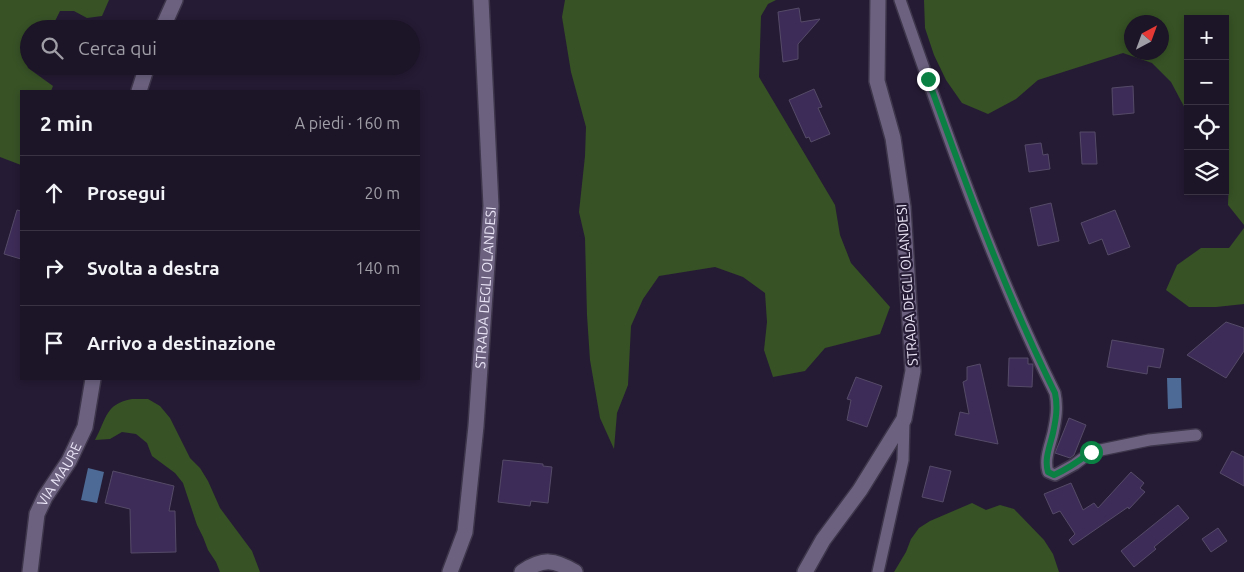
<!DOCTYPE html>
<html lang="it">
<meta charset="utf-8">
<style>
body{margin:0;font-family:Ubuntu,sans-serif;background:#251d2f;color:#f1f3f6}
.controls{position:absolute;right:15px;top:15px;display:grid;overflow:hidden;border-radius:0px;box-shadow:0 2px 8px #0003}
.controls button{width:45px;height:45px;display:grid;place-items:center;padding:0;border:0;border-bottom:1px solid #3a3344;background:#1c1427;color:#f1f3f6;font:25px sans-serif}
.compass{position:absolute;left:1124px;top:15px;width:45px;height:45px;border-radius:50%;background:#1c1427;box-shadow:0 2px 8px #0003;rotate:41deg}
.stop{position:absolute;width:15px;height:15px;margin:-11px;border:4px solid #0b8043;border-radius:50%;background:#fff}
.stop.end{background:#0b8043;border-color:#fff;box-shadow:0 1px 5px #0008}
.list{margin:0;padding:0;list-style:none}
h2{display:flex;justify-content:space-between;align-items:center;height:65px;margin:0;padding:0 20px;font-size:21px}
h2 small{font-size:16px;font-weight:400;color:#a09ea7}
.list li{display:grid;grid-template-columns:32px 1fr auto;gap:15px;align-items:center;box-sizing:border-box;height:75px;padding:0 20px;border-top:1px solid #3a3344}
.list b{display:block;font-size:19px;white-space:nowrap}
.list em{font-size:16px;font-style:normal;color:#a09ea7}
.icon{flex:none;width:28px;height:28px;fill:none;stroke:currentColor;stroke-width:2;stroke-linecap:round;stroke-linejoin:round}
.map{position:relative;flex:none;width:1244px;height:572px;overflow:hidden}
.search{position:absolute;background:#1c1427;box-shadow:0 2px 8px #0003;left:20px;top:20px;width:400px;height:55px;display:flex;align-items:center;gap:12px;box-sizing:border-box;padding:0 18px;border-radius:28px;color:#a09ea7;font-size:19px}
.panel{position:absolute;background:#1c1427;box-shadow:0 2px 8px #0003;left:20px;top:90px;width:400px;height:290px;border-radius:0px}
.map>svg:first-child{display:block}
</style>
<div class="map">
<svg width="1244" height="572" viewBox="0 0 1244 572">
<rect width="100%" height="100%" fill="#251b34"/>
<!-- green -->
<path fill="#385226" d="M0 0H109L102 16 87 18 74 11H60L53 25 48 29H29L24 54 28 68 53 86 51 91H21V165L0 157Z"/>
<!-- forest -->
<g fill="#375225" fill-rule="evenodd">
<path d="M565 0H776L768 4 761 16 759 77 835 205 840 235 851 263 890 307 880 334 825 348 805 371 773 377 764 350 767 322 765 293 743 277 715 267 659 276 643 299 631 326 628 385 617 413 614 449 600 418 590 360 587 315 585 238 579 212 585 156 586 127 571 72 562 17Z"/>
<path d="M924 0H1244V225L1228 205 1229 178 1225 167V19H1188V114L1171 82 1152 63 1123 53 1038 80 1016 99 988 114 962 103 946 80 934 55 925 28ZM1162 22V52H1132V22Z"/>
<path d="M1244 228V304L1216 307H1189L1166 290 1177 265 1201 248H1229Z"/>
<path d="M132 399H148L160 406 170 418 190 458 200 468 208 481 220 508 252 551 260 572H220L216 562 208 550 203 537 197 525 183 483 175 473 152 456 147 443 136 434 122 432 110 439 95 440C107 418 105 404 132 399Z"/>
<path d="M972 503 986 510 1000 505 1014 509 1044 540 1053 554 1059 572H894L906 552 911 539 919 528 930 521Z"/>
</g>
<!-- water -->
<g fill="#4c6a95">
<path d="M1167 378H1181L1182 408 1168 409Z"/>
<path d="M88 468 104 472 97 503 81 500Z"/>
</g>
<!-- building -->
<g fill="#3e2c58" stroke="#554b68">
<path d="M799 8 801 22 820 19 798 44V59L783 62 778 12Z"/>
<path d="M1133 86 1134 113 1113 115 1112 88Z"/>
<path d="M814 89 822 107 818 108 830 134 811 142 809 137 806 138 789 100Z"/>
<path d="M1080 132H1095L1097 164H1082Z"/>
<path d="M1041 143 1043 155 1048 154 1050 169 1029 172 1025 145Z"/>
<path d="M1051 203 1059 241 1038 246 1030 208Z"/>
<path d="M17 210 21 211V259L4 254Z"/>
<path d="M1115 210 1130 247 1108 255 1102 239 1089 244 1081 223Z"/>
<path d="M1226 322 1244 328V351L1226 378 1187 355Z"/>
<path d="M1112 340 1164 349 1160 368 1148 366 1147 374 1107 367Z"/>
<path d="M1009 358H1028V364H1033L1032 387 1008 386Z"/>
<path d="M980 364 998 444 955 435 960 412 969 414 963 382 967 380V367Z"/>
<path d="M856 377 882 386 867 427 847 420 851 400 847 399Z"/>
<path d="M1069 418 1086 425 1074 455 1070 458 1055 453Z"/>
<path d="M1232 451 1244 457V486L1220 473Z"/>
<path d="M503 460 543 464V466L552 467 548 503 531 501 530 506 498 502Z"/>
<path d="M930 466 951 471 943 502 922 497Z"/>
<path d="M113 471 174 486 169 511H175L176 552 131 553 130 509 105 503Z"/>
<path d="M1131 472 1144 483 1140 488 1145 492 1129 509 1128 507 1073 545 1069 540 1075 534 1060 511 1053 514 1044 494 1071 483 1083 510 1094 503 1098 508Z"/>
<path d="M1178 505 1189 518 1154 547 1156 549 1134 567 1121 551Z"/>
<path d="M1218 528 1227 541 1211 552 1202 539Z"/>
</g>
<g fill="none" stroke-linecap="round" stroke-linejoin="round">
<defs>
<g id="service">
<path d="M900 0C946 132 993 268 1055 393 1058 407 1056 419 1053 433 1050 446 1044 459 1048 472L1055 475 1075 464 1091 452 1149 440 1196 435"/>
<path d="M878 572 903 460 904 420"/>
</g>
<g id="minor">
<path d="M162 29 175 0"/>
<path d="M139 91 147 66"/>
<path id="s1" d="M30 572 37 514 45 497 69 461 85 427 93 379"/>
</g>
<g id="secondary">
<path id="s2" d="M450 572 465 532 476 426 491 206 481 0"/>
<path d="M522 572C543 558 554 559 575 572"/>
<path d="M805 572 823 540 860 490 904 419 913 371 903 207 893 138 877 81 878 0"/>
</g>
</defs>
<!-- service casing -->
<use href="#service" stroke="#3e364b" stroke-width="14"/>
<!-- minor casing -->
<use href="#minor" stroke="#3e364b" stroke-width="18"/>
<!-- secondary casing -->
<use href="#secondary" stroke="#3e364b" stroke-width="18"/>
<!-- service -->
<use href="#service" stroke="#6c6280" stroke-width="11"/>
<!-- minor -->
<use href="#minor" stroke="#6c6280" stroke-width="15"/>
<!-- secondary -->
<use href="#secondary" stroke="#6c6280" stroke-width="15"/>
</g>
<g fill="none" stroke-linecap="round" stroke-linejoin="round">
<!-- route -->
<path stroke="#0b8043" stroke-width="6" d="M928 79C966 185 1005 292 1055 393 1058 407 1056 419 1053 433 1050 446 1044 459 1048 472L1054 475C1068 469 1079 461 1091 452"/>
</g>
<g text-anchor="middle" dominant-baseline="central" stroke-width="4.5" stroke-linejoin="round" paint-order="stroke">
<!-- street labels -->
<g font-size="14" fill="#eae4f6" stroke="#251b34">
<text transform="translate(907 285) rotate(-94)">STRADA DEGLI OLANDESI</text>
<text stroke="none"><textPath href="#s2" startOffset="288">STRADA DEGLI OLANDESI</textPath></text>
<text stroke="none"><textPath href="#s1" startOffset="104">VIA MAURE</textPath></text>
</g>
</g>
</svg>
<div class="controls">
<button>+</button>
<button>−</button>
<button><svg class="icon" aria-label="locate" viewBox="0 0 24 24"><circle cx="12" cy="12" r="6"/><path d="M12 2v4M12 18v4M2 12h4M18 12h4"/></svg></button>
<button><svg class="icon" aria-label="layers" viewBox="0 0 24 24"><path d="M12 4l9 5-9 5-9-5zM3 14l9 5 9-5"/></svg></button>
</div>
<svg class="compass" viewBox="-18 -18 36 36"><path d="M0-13l5 13h-10z" fill="#e53935"/><path d="M0 13l5-13h-10z" fill="#a09ea7"/></svg>
<div class="stop" style="left:1091px;top:452px"></div>
<div class="stop end" style="left:928px;top:79px"></div>
<div class="search"><svg class="icon" aria-label="search" viewBox="0 0 24 24"><circle cx="10" cy="10" r="6"/><path d="M15 15l6 6"/></svg>Cerca qui</div>
<section class="panel">
<h2>2 min<small>A piedi · 160 m</small></h2>
<ul class="list">
<li><svg class="icon" aria-label="ahead" viewBox="0 0 24 24"><path d="M12 20V5M6 11l6-6 6 6"/></svg><div><b>Prosegui</b></div><em>20 m</em></li>
<li><svg class="icon" aria-label="right" viewBox="0 0 24 24"><path d="M7 20v-9h11M14 6l5 5-5 5"/></svg><div><b>Svolta a destra</b></div><em>140 m</em></li>
<li><svg class="icon" aria-label="arrive" viewBox="0 0 24 24"><path d="M6 21V4h12l-3 4 3 4H6"/></svg><div><b>Arrivo a destinazione</b></div></li>
</ul>
</section>
</div>
